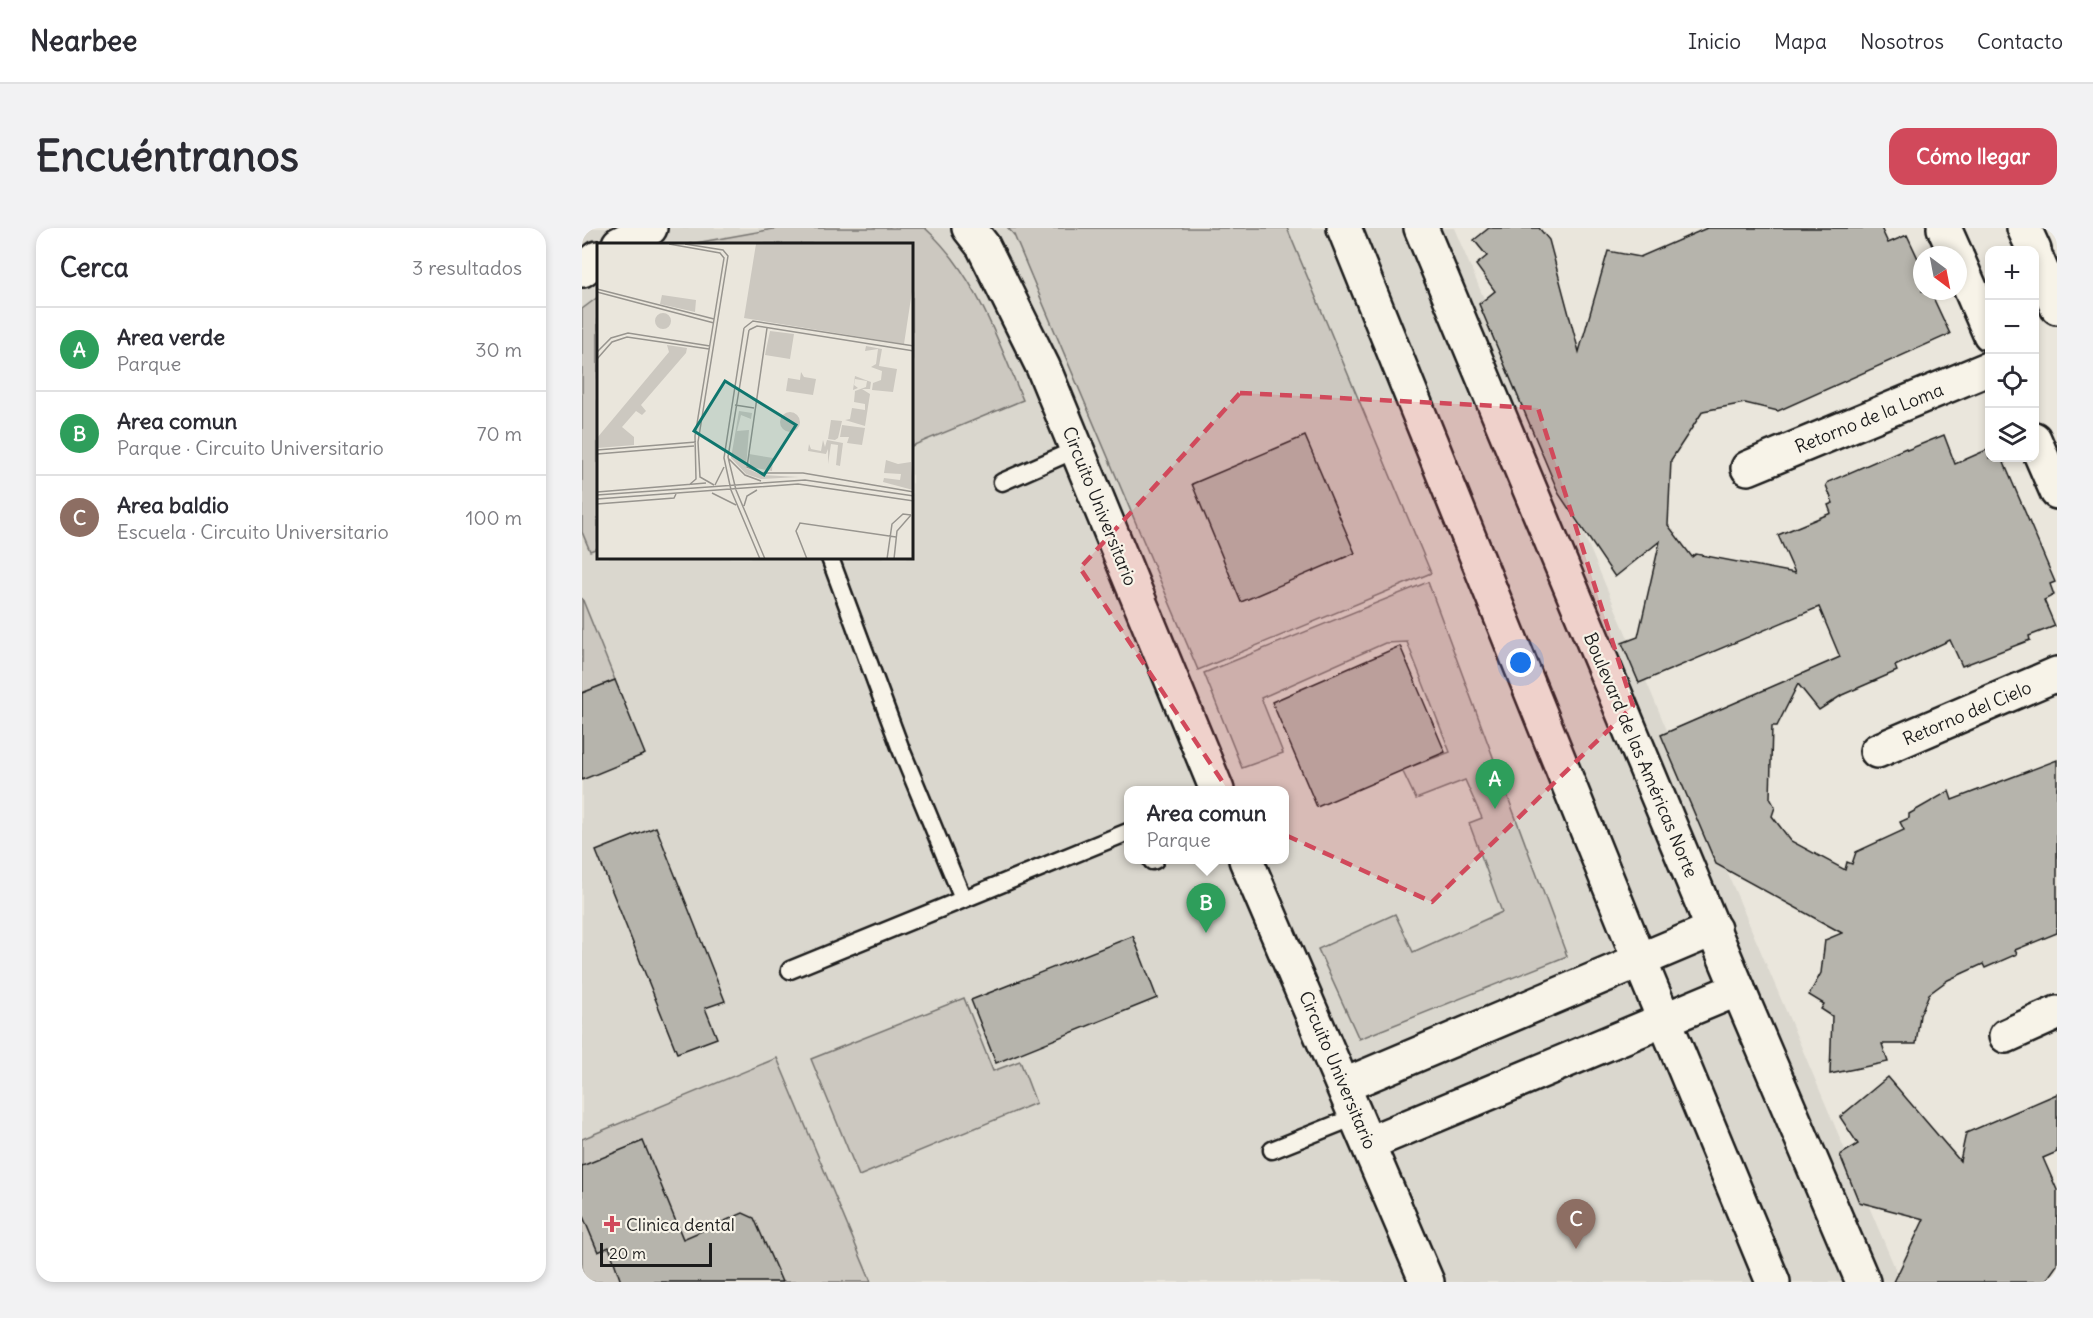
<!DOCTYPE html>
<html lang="es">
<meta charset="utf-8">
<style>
body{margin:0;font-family:Delius,sans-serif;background:#f2f2f3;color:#2b2b33}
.controls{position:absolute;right:18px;top:18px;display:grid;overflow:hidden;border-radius:12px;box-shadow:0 3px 9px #0003}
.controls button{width:54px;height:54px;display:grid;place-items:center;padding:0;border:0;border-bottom:2px solid #e1e1e2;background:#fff;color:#2b2b33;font:30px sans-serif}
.compass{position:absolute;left:1331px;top:18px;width:54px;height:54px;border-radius:50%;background:#fff;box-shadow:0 3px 9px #0003;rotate:148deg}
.scale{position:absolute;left:18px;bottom:15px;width:112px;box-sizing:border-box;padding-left:6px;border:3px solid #1c1c1c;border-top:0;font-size:16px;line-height:21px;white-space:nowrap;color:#1c1c1c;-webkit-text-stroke:4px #f7f3e8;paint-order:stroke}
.you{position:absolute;left:939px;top:435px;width:21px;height:21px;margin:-15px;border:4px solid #fff;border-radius:50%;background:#1a73e8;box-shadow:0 0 0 9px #1a73e833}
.badge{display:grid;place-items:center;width:39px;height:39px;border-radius:50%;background:#d1495b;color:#fff;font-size:20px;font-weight:700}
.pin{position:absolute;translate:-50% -50px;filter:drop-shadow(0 2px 3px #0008)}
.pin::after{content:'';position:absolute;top:32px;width:21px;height:18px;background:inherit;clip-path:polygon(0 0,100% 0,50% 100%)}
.popup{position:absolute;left:542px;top:558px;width:165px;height:78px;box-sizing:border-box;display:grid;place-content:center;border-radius:12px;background:#fff;filter:drop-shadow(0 2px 4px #0005);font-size:20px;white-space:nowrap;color:#7c7c81}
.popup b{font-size:22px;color:#2b2b33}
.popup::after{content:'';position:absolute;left:50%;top:100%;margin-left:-12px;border:12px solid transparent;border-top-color:#fff}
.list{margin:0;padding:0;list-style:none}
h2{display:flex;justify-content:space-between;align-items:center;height:78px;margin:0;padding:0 24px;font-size:26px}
h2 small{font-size:20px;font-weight:400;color:#7c7c81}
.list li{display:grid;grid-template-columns:39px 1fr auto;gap:18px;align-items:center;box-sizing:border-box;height:84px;padding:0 24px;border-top:2px solid #e1e1e2}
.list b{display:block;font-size:22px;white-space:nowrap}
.list p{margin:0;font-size:20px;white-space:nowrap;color:#7c7c81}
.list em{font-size:20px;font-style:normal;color:#7c7c81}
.icon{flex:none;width:33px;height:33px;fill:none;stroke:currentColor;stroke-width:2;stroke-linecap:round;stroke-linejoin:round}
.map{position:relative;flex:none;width:1475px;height:1054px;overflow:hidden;border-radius:18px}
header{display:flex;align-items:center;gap:36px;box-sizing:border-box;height:84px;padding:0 30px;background:#fff;border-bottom:2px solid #e1e1e2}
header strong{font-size:28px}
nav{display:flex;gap:33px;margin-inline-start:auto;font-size:21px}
.intro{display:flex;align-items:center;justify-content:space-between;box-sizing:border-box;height:144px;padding:0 36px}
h1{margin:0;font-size:42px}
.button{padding:15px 27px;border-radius:18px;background:#d1495b;color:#fff;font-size:21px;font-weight:700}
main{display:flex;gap:36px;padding:0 36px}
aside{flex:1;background:#fff;border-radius:18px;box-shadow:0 3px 9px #0003}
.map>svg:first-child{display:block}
</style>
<header>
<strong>Nearbee</strong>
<nav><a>Inicio</a><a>Mapa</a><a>Nosotros</a><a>Contacto</a></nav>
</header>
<div class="intro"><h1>Encuéntranos</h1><a class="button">Cómo llegar</a></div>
<main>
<aside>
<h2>Cerca<small>3 resultados</small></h2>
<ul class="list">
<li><span class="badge" style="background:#2e9e5b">A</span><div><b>Area verde</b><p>Parque</p></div><em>30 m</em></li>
<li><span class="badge" style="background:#2e9e5b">B</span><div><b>Area comun</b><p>Parque · Circuito Universitario</p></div><em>70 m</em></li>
<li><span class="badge" style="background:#8d6e63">C</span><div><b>Area baldio</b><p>Escuela · Circuito Universitario</p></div><em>100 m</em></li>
</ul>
</aside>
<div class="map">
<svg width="1475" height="1054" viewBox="0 0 1475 1054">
<rect width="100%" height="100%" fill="#eae6dc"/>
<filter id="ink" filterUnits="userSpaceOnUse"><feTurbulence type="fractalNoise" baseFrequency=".0167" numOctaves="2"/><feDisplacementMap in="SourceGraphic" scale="12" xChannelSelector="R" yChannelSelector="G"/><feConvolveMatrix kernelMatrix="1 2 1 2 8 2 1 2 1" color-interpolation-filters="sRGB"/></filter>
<g filter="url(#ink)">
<!-- built -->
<path fill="#dad7ce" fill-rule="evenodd" d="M0 0H872L1319 1054H0ZM16 16H330V330H16ZM546 562H702V632H546Z"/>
<!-- green -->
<g fill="#ccc8c0" stroke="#74726e" stroke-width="1.5">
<path d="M197 0H343C394 46 415 111 441 172L330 218V16H108Z"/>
<path d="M426 0H705L849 345 616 442 432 7Z"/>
<path d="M16 69V320L8 323 0 304V81Z"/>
<path d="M846 354 985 728 777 811 736 721 813 686 831 724 920 684 887 595 900 590 883 552 834 571 820 542 868 524 825 414 803 415 679 470 701 525 660 540 622 445Z"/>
<path d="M0 370 33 452 0 465Z"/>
<path d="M382 770 411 843 438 833 454 875 277 948 229 831Z"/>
<path d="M195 830 289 1054H0V911Z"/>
</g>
<!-- building -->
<g fill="#b6b4ac" stroke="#1c1c1c" stroke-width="1.5">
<path d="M907 0H957L967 12 997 124 1026 23 1058 29 1125 0H1299L1306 15 1325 7 1340 39 1338 40 1340 63H1348L1368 106 1196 183 1163 175 1121 183 1089 232 1086 297 1110 329 1114 326 1213 345 1196 307 1249 285 1246 277 1251 275 1244 257 1246 254 1324 220 1325 222 1362 207 1373 236 1407 221V230H1420L1473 354 1468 356 1472 367 1462 372 1473 398 1447 408 1448 412 1380 438 1368 412 1313 438 1315 443 1260 467 1237 482 1216 456 1195 498H1190L1188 570 1193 579 1190 588 1209 613 1263 642 1265 634 1270 636 1274 624 1322 602 1318 594 1327 590V586L1367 563 1370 572 1475 532V705L1433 722 1435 726 1403 740 1401 736 1366 752 1347 766 1338 787 1334 816H1300L1306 834 1248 846 1250 788 1239 781 1242 776 1227 767 1239 745 1243 712 1260 705 1134 636 1079 507 1258 429 1237 379 1057 455 1040 415 1056 409 1078 313 1033 349 977 266 897 76 913 63 894 37 905 28 892 12Z"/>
<path d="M723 208 773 325 659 374 610 256Z"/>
<path d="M818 418 863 524 735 579 690 474Z"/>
<path d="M33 452 63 526 0 552V465Z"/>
<path d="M74 599 143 773 123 780 135 810 95 825 14 623Z"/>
<path d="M551 708 575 770 414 835 389 772Z"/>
<path d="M1306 849 1378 933 1384 905 1475 866V924L1461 930 1475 962V1037L1463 1054H1312L1342 991 1277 974 1258 927 1276 916 1258 889Z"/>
<path d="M61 913 101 1011 161 985 172 990 200 1054H39L27 1019 16 1024 0 986V938Z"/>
</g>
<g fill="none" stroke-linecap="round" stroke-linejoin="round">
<defs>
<g id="lane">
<path d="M420 254 495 221"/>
<path d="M248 330 318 519 381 671"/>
<path d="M570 633 573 632"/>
<path d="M208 742 546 604"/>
<path d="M690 922 775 888"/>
</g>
<g id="street">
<path d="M1166 240 1408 140"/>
<path d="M1295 523 1475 446"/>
<path d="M1424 808 1475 785"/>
</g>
<g id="secondary">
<path d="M387 0 401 18 461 139 635 562"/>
<path d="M762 0 1058 733 1191 1054"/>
<path d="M839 0 1156 761 1281 1054"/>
<path d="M1362 0 1374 27"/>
<path d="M1442 0 1452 22"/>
<path d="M37 16 68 0"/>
<path d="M1452 25 1475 79"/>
<path d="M1376 32 1408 106"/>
<path d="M0 42 16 30"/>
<path d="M1452 211 1475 264"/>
<path d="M664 632 845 1054"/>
<path d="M763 857 1132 701"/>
<path d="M787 915 1156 761"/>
</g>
</defs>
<!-- lane casing -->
<use href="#lane" stroke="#1c1c1c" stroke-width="21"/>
<!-- street casing -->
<use href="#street" stroke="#1c1c1c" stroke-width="38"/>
<!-- secondary casing -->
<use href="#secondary" stroke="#1c1c1c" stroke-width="38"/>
<!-- lane -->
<use href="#lane" stroke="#f7f3e8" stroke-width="16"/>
<!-- street -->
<use href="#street" stroke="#f7f3e8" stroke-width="33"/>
<!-- secondary -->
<use href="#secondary" stroke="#f7f3e8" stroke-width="33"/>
</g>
</g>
<!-- marked area -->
<path fill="#d1495b" fill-opacity="0.2" stroke="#d1495b" stroke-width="4.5" stroke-dasharray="12 8" stroke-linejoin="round" d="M658 165 956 180 1051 478 850 674 664 589 498 340Z"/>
<!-- markers -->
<path fill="#d1495b" stroke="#f7f3e8" stroke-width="2" d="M27 987h6v6h6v6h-6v6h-6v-6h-6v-6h6z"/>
<g text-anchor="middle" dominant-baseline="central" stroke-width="4.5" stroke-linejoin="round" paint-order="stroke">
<!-- street labels -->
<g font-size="18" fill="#1c1c1c" stroke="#f7f3e8">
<text transform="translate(1287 190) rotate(-22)">Retorno de la Loma</text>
<text transform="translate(518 278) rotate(68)">Circuito Universitario</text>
<text transform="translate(1385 485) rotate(-23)">Retorno del Cielo</text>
<text transform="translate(1059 527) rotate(67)">Boulevard de las Américas Norte</text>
<text transform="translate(756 842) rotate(67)">Circuito Universitario</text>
</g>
<!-- poi labels -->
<g font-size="18" fill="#1c1c1c" stroke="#f7f3e8" text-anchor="start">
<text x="44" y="996">Clinica dental</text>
</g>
</g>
<!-- overview -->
<g transform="translate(15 15)">
<rect width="316" height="316" fill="#eae6dc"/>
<path d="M159 1H316V42L307 101 147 75ZM65 52 99 57 98 69 63 61ZM58 78a8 8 0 1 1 16 0a8 8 0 1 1-16 0ZM173 88 197 91 193 116 168 112ZM70 102 90 105 89 110 44 162 49 168 45 172 39 168 25 184 37 194V202L0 205V195L72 109ZM269 103 285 106 282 123 300 126 296 149 275 147 276 140 284 137 285 128 274 124 279 121 281 106 268 108ZM204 129 207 134 219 136 216 152 189 148 191 135 203 137ZM258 133 274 139 273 146H265L273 151 268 183 248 177 253 176 255 165 268 167V161L257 159 258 148 269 144 270 138 258 136 257 142 261 145 256 147ZM142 168 155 170 154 176 144 172 140 188 152 187 149 225 165 232 202 234 164 236 149 231 134 215ZM183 179a10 10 0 1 1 20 0a10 10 0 1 1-20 0ZM234 177 245 178 241 195 238 197 231 196ZM245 182 268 185 265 202 250 200 252 194H243ZM226 197 228 204 230 197 246 200 243 223 239 222 241 202 234 201 231 221V206L229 211 211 208 212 201 214 206 224 208ZM152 211 176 215 175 228 153 224ZM289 217 301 221 314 219 316 247 286 239 287 235 303 237 304 231 287 230Z" fill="#ccc8c0"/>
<path fill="none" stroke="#98958f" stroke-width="1.5" d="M72 1 123 10 127 15 98 193 99 236 92 242M88 1 126 7 131 13 101 199 103 234 117 242M0 46 117 76M0 49 117 80M147 85 127 215 134 247 163 316M147 85 156 78 317 103M170 85 150 224 165 230H206L317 249M152 87 131 214 139 247 168 316M152 87 160 83 317 108M0 109 14 95 31 90 113 103M0 116 15 99 30 94 112 106M138 162 157 165M0 207 99 199M0 211 97 203M132 216 148 232 164 238M118 242 127 224M0 249 109 240M115 250 139 262M0 252 208 237 317 253M0 256 201 241 317 258M0 261 77 255 79 251M147 263 150 253 160 247M210 316 199 288 203 280 299 294M290 316 295 281 306 271 314 272M297 316 300 288 314 272"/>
<path fill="#0f766e" fill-opacity="0.15" stroke="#0f766e" stroke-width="3" d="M128 138 199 182 167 232 97 188Z"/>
<rect width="316" height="316" fill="none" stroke="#1c1c1c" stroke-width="3"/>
</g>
</svg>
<div class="controls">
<button>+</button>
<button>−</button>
<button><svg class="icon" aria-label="locate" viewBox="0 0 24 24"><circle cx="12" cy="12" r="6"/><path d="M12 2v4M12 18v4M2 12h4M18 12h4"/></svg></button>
<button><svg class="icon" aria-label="layers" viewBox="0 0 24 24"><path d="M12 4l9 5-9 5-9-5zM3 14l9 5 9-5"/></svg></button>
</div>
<svg class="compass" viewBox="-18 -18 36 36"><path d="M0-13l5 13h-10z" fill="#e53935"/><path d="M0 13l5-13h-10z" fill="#7c7c81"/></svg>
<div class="scale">20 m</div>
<div class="you"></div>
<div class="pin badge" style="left:913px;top:581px;background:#2e9e5b">A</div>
<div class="pin badge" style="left:624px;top:705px;background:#2e9e5b">B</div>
<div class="popup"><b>Area comun</b>Parque</div>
<div class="pin badge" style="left:994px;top:1021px;background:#8d6e63">C</div>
</div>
</main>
